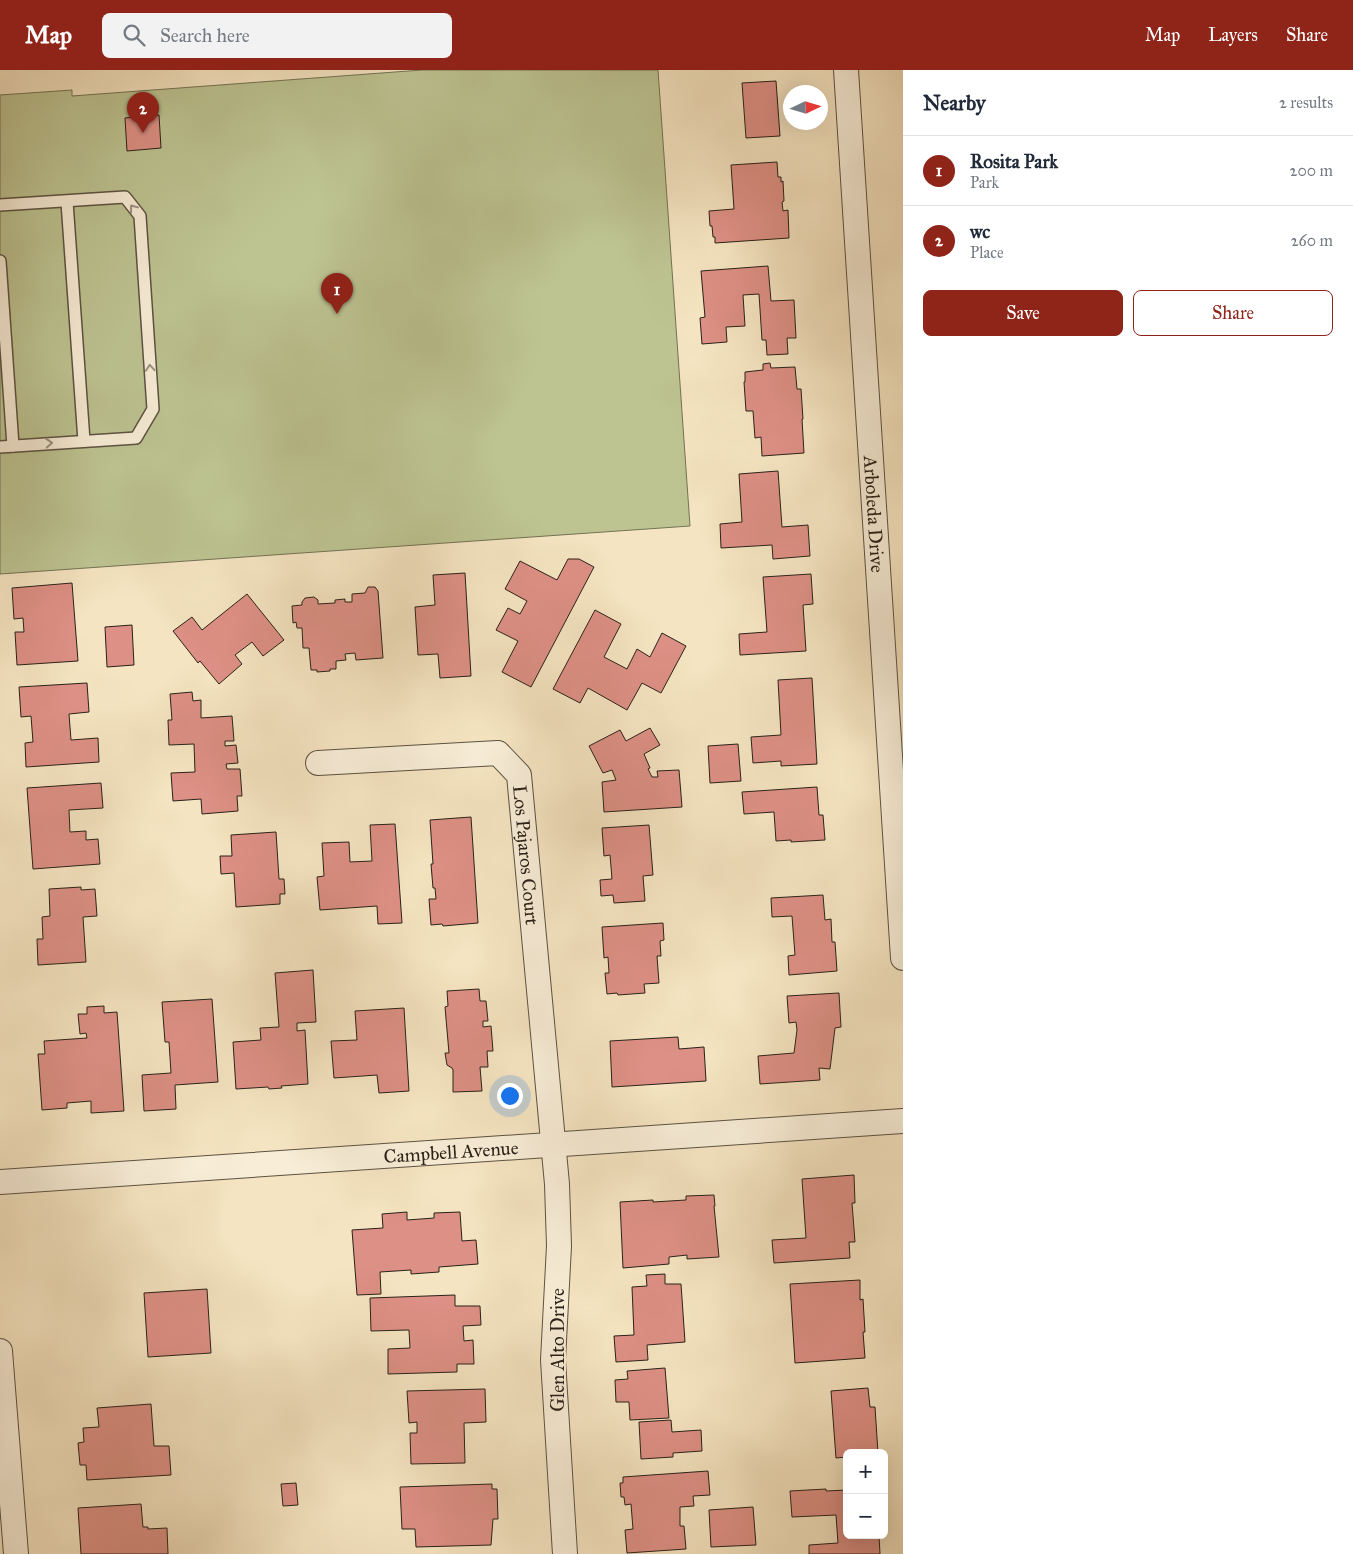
<!DOCTYPE html>
<meta charset="utf-8">
<style>
body{margin:0;font-family:"IM FELL Great Primer",serif;background:#f2f2f3;color:#1f2937}
.controls{position:absolute;right:15px;bottom:15px;display:grid;overflow:hidden;border-radius:8px;box-shadow:0 5px 20px #0002}
.controls button{width:45px;height:45px;display:grid;place-items:center;padding:0;border:0;border-bottom:1px solid #e0e1e3;background:#fff;color:#1f2937;font:25px sans-serif}
.compass{position:absolute;left:783px;top:15px;width:45px;height:45px;border-radius:50%;background:#fff;box-shadow:0 5px 20px #0002;rotate:86deg}
.you{position:absolute;left:509px;top:1025px;width:18px;height:18px;margin:-12px;border:4px solid #fff;border-radius:50%;background:#1a73e8;box-shadow:0 0 0 8px #1a73e833}
.badge{display:grid;place-items:center;width:32px;height:32px;border-radius:50%;background:#8f2418;color:#fff;font-size:16px;font-weight:700}
.pin{position:absolute;translate:-50% -41px;filter:drop-shadow(0 1px 2px #0008)}
.pin::after{content:'';position:absolute;top:26px;width:18px;height:15px;background:inherit;clip-path:polygon(0 0,100% 0,50% 100%)}
.list{margin:0;padding:0;list-style:none}
h2{display:flex;justify-content:space-between;align-items:center;height:65px;margin:0;padding:0 20px;font-size:21px}
h2 small{font-size:16px;font-weight:400;color:#747a83}
.list li{display:grid;grid-template-columns:32px 1fr auto;gap:15px;align-items:center;box-sizing:border-box;height:70px;padding:0 20px;border-top:1px solid #e0e1e3}
.list b{display:block;font-size:19px;white-space:nowrap}
.list p{margin:0;font-size:16px;white-space:nowrap;color:#747a83}
.list em{font-size:16px;font-style:normal;color:#747a83}
.actions{display:flex;gap:10px;padding:15px 20px}
.actions a{flex:1;padding:11px 0;border:1px solid #8f2418;border-radius:8px;text-align:center;font-size:18px;color:#8f2418}
.actions .main{background:#8f2418;color:#fff}
.icon{flex:none;width:28px;height:28px;fill:none;stroke:currentColor;stroke-width:2;stroke-linecap:round;stroke-linejoin:round}
.map{position:relative;flex:none;width:903px;height:1484px;overflow:hidden}
header{display:flex;align-items:center;gap:30px;box-sizing:border-box;height:70px;padding:0 25px;background:#8f2418;color:#fff}
header strong{font-size:24px}
nav{display:flex;gap:28px;margin-inline-start:auto;font-size:18px}
.search{width:350px;height:45px;background:#f2f2f3;display:flex;align-items:center;gap:12px;box-sizing:border-box;padding:0 18px;border-radius:8px;color:#747a83;font-size:19px}
main{display:flex}
aside{flex:1;background:#fff}
.map>svg:first-child{display:block}
</style>
<header>
<strong>Map</strong>
<div class="search"><svg class="icon" aria-label="search" viewBox="0 0 24 24"><circle cx="10" cy="10" r="6"/><path d="M15 15l6 6"/></svg>Search here</div>
<nav><a>Map</a><a>Layers</a><a>Share</a></nav>
</header>
<main>
<div class="map">
<svg width="903" height="1484" viewBox="0 0 903 1484">
<rect width="100%" height="100%" fill="#f5e4c1"/>
<filter id="stains"><feTurbulence type="fractalNoise" baseFrequency=".004" numOctaves="4"/><feColorMatrix values="0 0 0 0 .2 0 0 0 0 .09 0 0 0 0 .02 0 0 0 .5 -.17"/></filter>
<radialGradient id="worn" r=".72"><stop offset=".6" stop-color="#630" stop-opacity="0"/><stop offset="1" stop-color="#630" stop-opacity=".3"/></radialGradient>
<!-- green -->
<path fill="#bdc492" stroke="#737254" d="M422 0H658L690 456 0 504V25L72 20V26Z"/>
<!-- building -->
<g fill="#dd9085" stroke="#292117">
<path d="M776 11 780 66 746 68 742 13Z"/>
<path d="M159 45 161 78 127 81 125 48Z"/>
<path d="M777 92 778 107H781V112L783 111 784 131 782 132 783 141 788 140 789 168 715 173V167H713L712 156H710L709 141 734 139 731 95Z"/>
<path d="M768 196 771 231 794 230 796 268H787L788 284 767 285 766 270H762L759 224 743 225 745 256 726 257 727 272 702 274 700 248 705 247 701 201Z"/>
<path d="M770 293 771 298 795 297 797 319H801L803 349H802L804 383 762 386 761 367 755 368 753 341H746L744 312H745V302L763 300V294Z"/>
<path d="M778 401 782 457 808 455 810 486 773 489 772 475 721 478 720 454 742 452 739 404Z"/>
<path d="M568 489H579L594 497 531 617 502 602 518 571 496 560 508 538 520 544 527 531 505 519 520 491 557 510Z"/>
<path d="M465 503 471 606 440 608 438 584 418 585 415 537 435 535 433 505Z"/>
<path d="M811 504 813 534 803 535 806 581 740 585 739 564 767 562 763 507Z"/>
<path d="M72 513 78 591 17 595 15 562H24L23 548 14 549 12 518Z"/>
<path d="M368 517H375L378 521 383 588 356 590 355 583 345 584 346 590 336 591V599H330V601L317 602V600H311L309 578H303L302 558H297L296 552 293 553 292 536 302 535V532L305 528 314 527 318 530V534L335 533V530L345 529V532H352V524L365 523Z"/>
<path d="M247 524 284 570 263 586 252 572 235 585 242 594 219 614 200 591 198 593 173 561 192 547 202 560Z"/>
<path d="M595 540 621 554 604 587 627 599 637 579 650 587 662 563 686 576 661 623 642 613 627 640 588 618 580 633 553 619Z"/>
<path d="M132 555 134 595 107 597 105 557Z"/>
<path d="M812 608 817 694 781 696V691L753 693 751 667 781 665 778 610Z"/>
<path d="M87 613 89 642 69 644 71 670 98 668 99 692 26 697 25 673 33 672 31 646 21 647 19 617Z"/>
<path d="M192 622 193 631 201 630V648L232 646 234 671H225V676L236 675 238 693 226 694 227 699H240L242 726H237L238 741 202 744 201 729 173 731 171 703 195 702 194 674 169 675 168 650H172L170 624Z"/>
<path d="M650 658 660 675 644 684 650 698 648 699 652 707H658L657 701 679 700 682 737 604 742 602 712 616 710 612 700 603 703 589 676 620 660 626 671Z"/>
<path d="M738 674 741 711 710 713 708 676Z"/>
<path d="M101 713 103 738 69 740 70 762 86 761V770L98 769 100 794 33 799 27 718Z"/>
<path d="M817 717 819 745H823L825 770 791 772V770L776 771 774 742 744 744 742 722Z"/>
<path d="M471 747 478 853 443 856 442 854 431 855 429 829H436L435 818H433L431 794H433L430 750Z"/>
<path d="M395 754 402 853 378 854 377 836 320 840 317 807 324 806 322 773 349 772 350 792 372 791 370 755Z"/>
<path d="M649 755 653 805 643 806 645 831 614 833 613 825 601 826 600 810 612 809 610 785 604 786 602 758Z"/>
<path d="M276 762 279 809H284L285 824H280V834L236 837 234 803 221 804 220 786H232L231 765Z"/>
<path d="M81 817V820L95 819 97 846 83 847 86 892 38 895 37 869H43L42 847 50 846 49 819Z"/>
<path d="M823 825 825 850 831 849 832 872H835L837 901 789 905 788 886 795 885 792 846 772 847 771 828Z"/>
<path d="M663 853 664 870 660 871 661 886H657L659 913 644 914 645 923 618 925 617 923 607 924 605 903H609L608 887 604 888 602 857Z"/>
<path d="M313 900 316 952 297 953V961L305 960 308 1014 281 1016 282 1018 269 1019 268 1017 236 1019 233 972 261 970 260 958 279 957 275 903Z"/>
<path d="M479 919 480 931H486L488 951H483V957L491 956 493 981H487L488 997H480L482 1021 453 1022V1000L452 998 447 995 445 983H449L445 937 448 936 447 921Z"/>
<path d="M839 923 841 957 835 958 830 999 819 998 820 1010 760 1014 758 986 794 983 797 960 796 952 789 953 787 926Z"/>
<path d="M212 929 218 1012 175 1015 176 1039 144 1041 142 1005 171 1003 169 972H165L162 932Z"/>
<path d="M104 936V943L117 942 124 1041 91 1043V1031L67 1033V1038L42 1040 38 984H45L44 971 87 968 86 963 80 964 78 944H87V937Z"/>
<path d="M404 938 409 1021 379 1023 377 1005 334 1008 331 971 357 970 355 941Z"/>
<path d="M678 967 679 979 704 977 706 1011 612 1017 610 971Z"/>
<path d="M854 1105 855 1133H852L855 1172H849L850 1188 774 1193 772 1170 806 1168 802 1109Z"/>
<path d="M714 1125 715 1136H714L719 1187 687 1189V1185L669 1187V1194L623 1198 620 1132 653 1130V1132L686 1130V1126Z"/>
<path d="M407 1142V1150L434 1148V1143L460 1142 462 1171 476 1170 478 1194 439 1197V1202L411 1204V1200L380 1202 381 1224 357 1225 352 1160 383 1158 382 1144Z"/>
<path d="M665 1204V1214H681L685 1272 647 1275 648 1290 616 1292 614 1266 634 1265 632 1217 647 1216 646 1205Z"/>
<path d="M860 1210V1230L863 1229 865 1262H863L865 1288 795 1293 790 1214Z"/>
<path d="M207 1219 211 1283 148 1287 144 1223Z"/>
<path d="M455 1225V1236H480L481 1255 463 1256 464 1271 473 1270 474 1294H457V1302L388 1304V1279L410 1278 409 1260 371 1261 370 1228Z"/>
<path d="M665 1298 669 1348 630 1350 629 1332H616L615 1310 628 1309 627 1301Z"/>
<path d="M868 1318 870 1337H875L878 1383H847V1387L836 1388 831 1321Z"/>
<path d="M485 1319 486 1352 464 1353 465 1393 411 1394 410 1363H417V1352L409 1353 407 1321Z"/>
<path d="M151 1334 154 1376H169L171 1405 87 1410 86 1395H80L78 1373 84 1372 83 1358 99 1357 97 1338Z"/>
<path d="M671 1350 672 1362 701 1360 702 1381 673 1383V1387L641 1389 639 1352Z"/>
<path d="M708 1401 710 1425 693 1426 694 1436 680 1437V1456H684L686 1479 627 1483 625 1460 633 1459 631 1434 625 1435 624 1427H621L620 1413H623V1407Z"/>
<path d="M296 1413 298 1435 283 1436 281 1414Z"/>
<path d="M492 1414V1419H497L498 1449H493L491 1475 416 1477 415 1459H402L400 1417Z"/>
<path d="M826 1419V1421L847 1420V1465H879L880 1484H809V1475L838 1473 836 1445 792 1447 790 1421Z"/>
<path d="M141 1434 143 1457H148V1459L167 1458 168 1484H81L78 1438Z"/>
<path d="M753 1437 756 1475 711 1477 709 1440Z"/>
</g>
<g fill="none" stroke-linecap="round" stroke-linejoin="round">
<defs>
<g id="lane">
<path d="M67 132 84 371"/>
<path d="M0 135 125 127 140 146 153 339 136 368 0 377"/>
<path d="M0 191 13 376"/>
</g>
<g id="street">
<path id="s1" d="M846 0 903 888"/>
<path id="s2" d="M318 693 498 683 519 705 557 1114 559 1176 553 1290 565 1484"/>
<path id="s3" d="M0 1112 903 1051"/>
<path d="M0 1281 16 1484"/>
</g>
</defs>
<!-- lane casing -->
<use href="#lane" stroke="#5c5242" stroke-width="14"/>
<!-- street casing -->
<use href="#street" stroke="#5c5242" stroke-width="26"/>
<!-- lane -->
<use href="#lane" stroke="#f8edd7" stroke-width="11"/>
<!-- street -->
<use href="#street" stroke="#f8edd7" stroke-width="24"/>
</g>
<!-- one-way arrows -->
<defs><path id="oneway-chevron" d="M-2-3.5L2.5 0L-2 3.5" fill="none" stroke-width="1.6" stroke-linecap="round" stroke-linejoin="round" transform="scale(1.25)"/></defs>
<g stroke="#9b9181">
<use href="#oneway-chevron" transform="translate(133 138) rotate(-127)"/>
<use href="#oneway-chevron" transform="translate(150 298) rotate(-94)"/>
<use href="#oneway-chevron" transform="translate(49 373) rotate(-4)"/>
</g>
<g text-anchor="middle" dominant-baseline="central" stroke-width="4" stroke-linejoin="round" paint-order="stroke">
<!-- street labels -->
<g font-size="19" fill="#292117" stroke="#f8edd7">
<text stroke="none"><textPath href="#s1" startOffset="445">Arboleda Drive</textPath></text>
<text stroke="none"><textPath href="#s2" startOffset="291">Los Pajaros Court</textPath></text>
<text stroke="none"><textPath href="#s3" startOffset="452">Campbell Avenue</textPath></text>
<text transform="translate(557 1280) rotate(-90)">Glen Alto Drive</text>
</g>
</g>
<rect width="100%" height="100%" filter="url(#stains)"/>
<rect width="100%" height="100%" fill="url(#worn)"/>
</svg>
<div class="controls">
<button>+</button>
<button>−</button>
</div>
<svg class="compass" viewBox="-18 -18 36 36"><path d="M0-13l5 13h-10z" fill="#e53935"/><path d="M0 13l5-13h-10z" fill="#747a83"/></svg>
<div class="you"></div>
<div class="pin badge" style="left:337px;top:244px">1</div>
<div class="pin badge" style="left:143px;top:63px">2</div>
</div>
<aside>
<h2>Nearby<small>2 results</small></h2>
<ul class="list">
<li><span class="badge">1</span><div><b>Rosita Park</b><p>Park</p></div><em>200 m</em></li>
<li><span class="badge">2</span><div><b>wc</b><p>Place</p></div><em>260 m</em></li>
</ul>
<div class="actions"><a class="main">Save</a><a>Share</a></div>
</aside>
</main>
